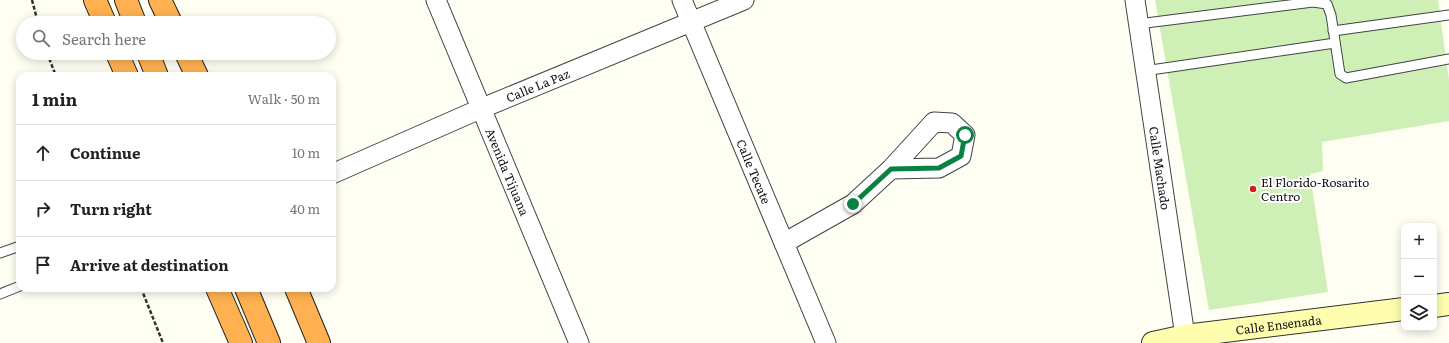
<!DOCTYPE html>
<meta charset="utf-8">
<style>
body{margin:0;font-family:Literata,serif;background:#f2f2f2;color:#222}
.controls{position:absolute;right:12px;bottom:12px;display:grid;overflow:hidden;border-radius:8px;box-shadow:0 2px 10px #0003}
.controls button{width:36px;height:36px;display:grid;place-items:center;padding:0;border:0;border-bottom:1px solid #e0e0e0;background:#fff;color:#222;font:20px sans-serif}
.stop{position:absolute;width:12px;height:12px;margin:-9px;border:3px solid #0b8043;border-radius:50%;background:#fff}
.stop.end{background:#0b8043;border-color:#fff;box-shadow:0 1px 4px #0008}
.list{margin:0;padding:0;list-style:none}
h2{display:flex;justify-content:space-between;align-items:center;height:52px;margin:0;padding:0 16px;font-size:17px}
h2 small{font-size:13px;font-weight:400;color:#767676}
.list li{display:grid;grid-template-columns:26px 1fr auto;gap:12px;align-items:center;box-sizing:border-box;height:56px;padding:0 16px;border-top:1px solid #e0e0e0}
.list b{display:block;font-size:15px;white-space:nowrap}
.list em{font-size:13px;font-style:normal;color:#767676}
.icon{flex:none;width:22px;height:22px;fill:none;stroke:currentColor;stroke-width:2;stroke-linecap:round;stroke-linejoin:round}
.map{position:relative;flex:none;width:1449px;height:343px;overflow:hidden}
.search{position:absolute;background:#fff;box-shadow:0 2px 10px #0003;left:16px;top:16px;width:320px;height:44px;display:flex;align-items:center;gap:10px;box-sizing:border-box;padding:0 14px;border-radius:22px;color:#767676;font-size:15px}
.panel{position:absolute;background:#fff;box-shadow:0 2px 10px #0003;left:16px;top:72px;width:320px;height:220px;border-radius:12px}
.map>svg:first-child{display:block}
</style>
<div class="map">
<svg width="1449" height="343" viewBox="0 0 1449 343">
<rect width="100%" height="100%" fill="#fffef3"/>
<!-- green -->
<path fill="#ceefb6" d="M1155 0H1438L1449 80V121L1322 142 1323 171 1310 174 1328 292 1209 310Z"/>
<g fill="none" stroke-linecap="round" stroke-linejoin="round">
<defs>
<g id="lane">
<path d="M1138 24 1313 2 1327 4 1331 15 1340 74 1346 78 1449 59"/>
<path d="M1333 31 1449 15"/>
<path d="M1144 71 1335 43"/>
<path d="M0 253 20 246"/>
<path d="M0 294 20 286"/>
</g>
<g id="street">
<path id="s1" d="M436 0 579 343"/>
<path id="s2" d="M682 0 826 343"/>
<path id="s3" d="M1135 0 1186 343"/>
<path id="s4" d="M332 174 480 109 744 0"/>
<path d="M784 243 853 204 891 169 934 122 952 123 965 135 961 156 939 168 891 169"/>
</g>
<g id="secondary">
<path d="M1434 306 1449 304"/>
<path id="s5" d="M1153 343 1185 336 1404 309"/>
</g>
<g id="highway">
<path d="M95 0 105 23"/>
<path d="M126 0 135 23"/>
<path d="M160 0 171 23"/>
<path d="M117 53 127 76"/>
<path d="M148 53 157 76"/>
<path d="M186 53 197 76"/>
<path d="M217 288 241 343"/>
<path d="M246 288 269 343"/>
<path d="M296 288 319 343"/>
</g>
</defs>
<!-- lane casing -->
<use href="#lane" stroke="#434343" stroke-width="11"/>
<!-- street casing -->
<use href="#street" stroke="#434343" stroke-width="21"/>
<!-- secondary casing -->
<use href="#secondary" stroke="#323232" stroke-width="24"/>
<!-- highway casing -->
<use href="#highway" stroke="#212121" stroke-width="24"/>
<!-- path -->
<g stroke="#323232" stroke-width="2.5" stroke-dasharray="4 2" stroke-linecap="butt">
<path d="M32 0 38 23"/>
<path d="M47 53 56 76"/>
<path d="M141 288 163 343"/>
</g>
<!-- lane -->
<use href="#lane" stroke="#fff" stroke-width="9"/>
<!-- street -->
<use href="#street" stroke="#fff" stroke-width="19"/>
<!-- secondary -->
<use href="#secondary" stroke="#fffeae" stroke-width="22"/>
<!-- highway -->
<use href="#highway" stroke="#ffb151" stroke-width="22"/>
</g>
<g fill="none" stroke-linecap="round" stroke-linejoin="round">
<!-- route -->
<path stroke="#0b8043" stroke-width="5" d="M853 204 891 169 939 168 961 156 965 135"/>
</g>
<!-- markers -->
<circle fill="#d11f16" stroke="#fff" stroke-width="1.5" cx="1253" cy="189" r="4"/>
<g text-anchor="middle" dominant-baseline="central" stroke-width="4" stroke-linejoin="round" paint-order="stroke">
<!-- street labels -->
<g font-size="12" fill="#101010" stroke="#fff">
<text stroke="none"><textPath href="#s4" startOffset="224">Calle La Paz</textPath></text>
<text stroke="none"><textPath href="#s3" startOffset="170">Calle Machado</textPath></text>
<text stroke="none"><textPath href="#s2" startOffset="186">Calle Tecate</textPath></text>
<text stroke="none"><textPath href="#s1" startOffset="186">Avenida Tijuana</textPath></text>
<text stroke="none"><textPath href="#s5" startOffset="127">Calle Ensenada</textPath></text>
</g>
<!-- poi labels -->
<g font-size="12" fill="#101010" stroke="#fff" text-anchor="start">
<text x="1261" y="182">El Florido-Rosarito<tspan x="1261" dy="14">Centro</tspan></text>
</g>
</g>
</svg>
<div class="controls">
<button>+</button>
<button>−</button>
<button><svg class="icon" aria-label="layers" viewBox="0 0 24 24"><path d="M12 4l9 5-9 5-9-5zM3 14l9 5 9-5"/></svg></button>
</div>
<div class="stop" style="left:965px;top:135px"></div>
<div class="stop end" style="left:853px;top:204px"></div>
<div class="search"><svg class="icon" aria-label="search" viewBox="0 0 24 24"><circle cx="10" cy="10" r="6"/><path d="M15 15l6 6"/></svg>Search here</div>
<section class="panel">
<h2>1 min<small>Walk · 50 m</small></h2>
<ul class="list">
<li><svg class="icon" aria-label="ahead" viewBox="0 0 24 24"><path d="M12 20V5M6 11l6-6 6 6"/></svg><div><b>Continue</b></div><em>10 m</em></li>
<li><svg class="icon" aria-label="right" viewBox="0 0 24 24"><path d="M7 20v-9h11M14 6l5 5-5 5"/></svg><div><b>Turn right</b></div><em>40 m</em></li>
<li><svg class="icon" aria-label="arrive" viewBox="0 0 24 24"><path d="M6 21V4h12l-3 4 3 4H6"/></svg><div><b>Arrive at destination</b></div></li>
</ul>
</section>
</div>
